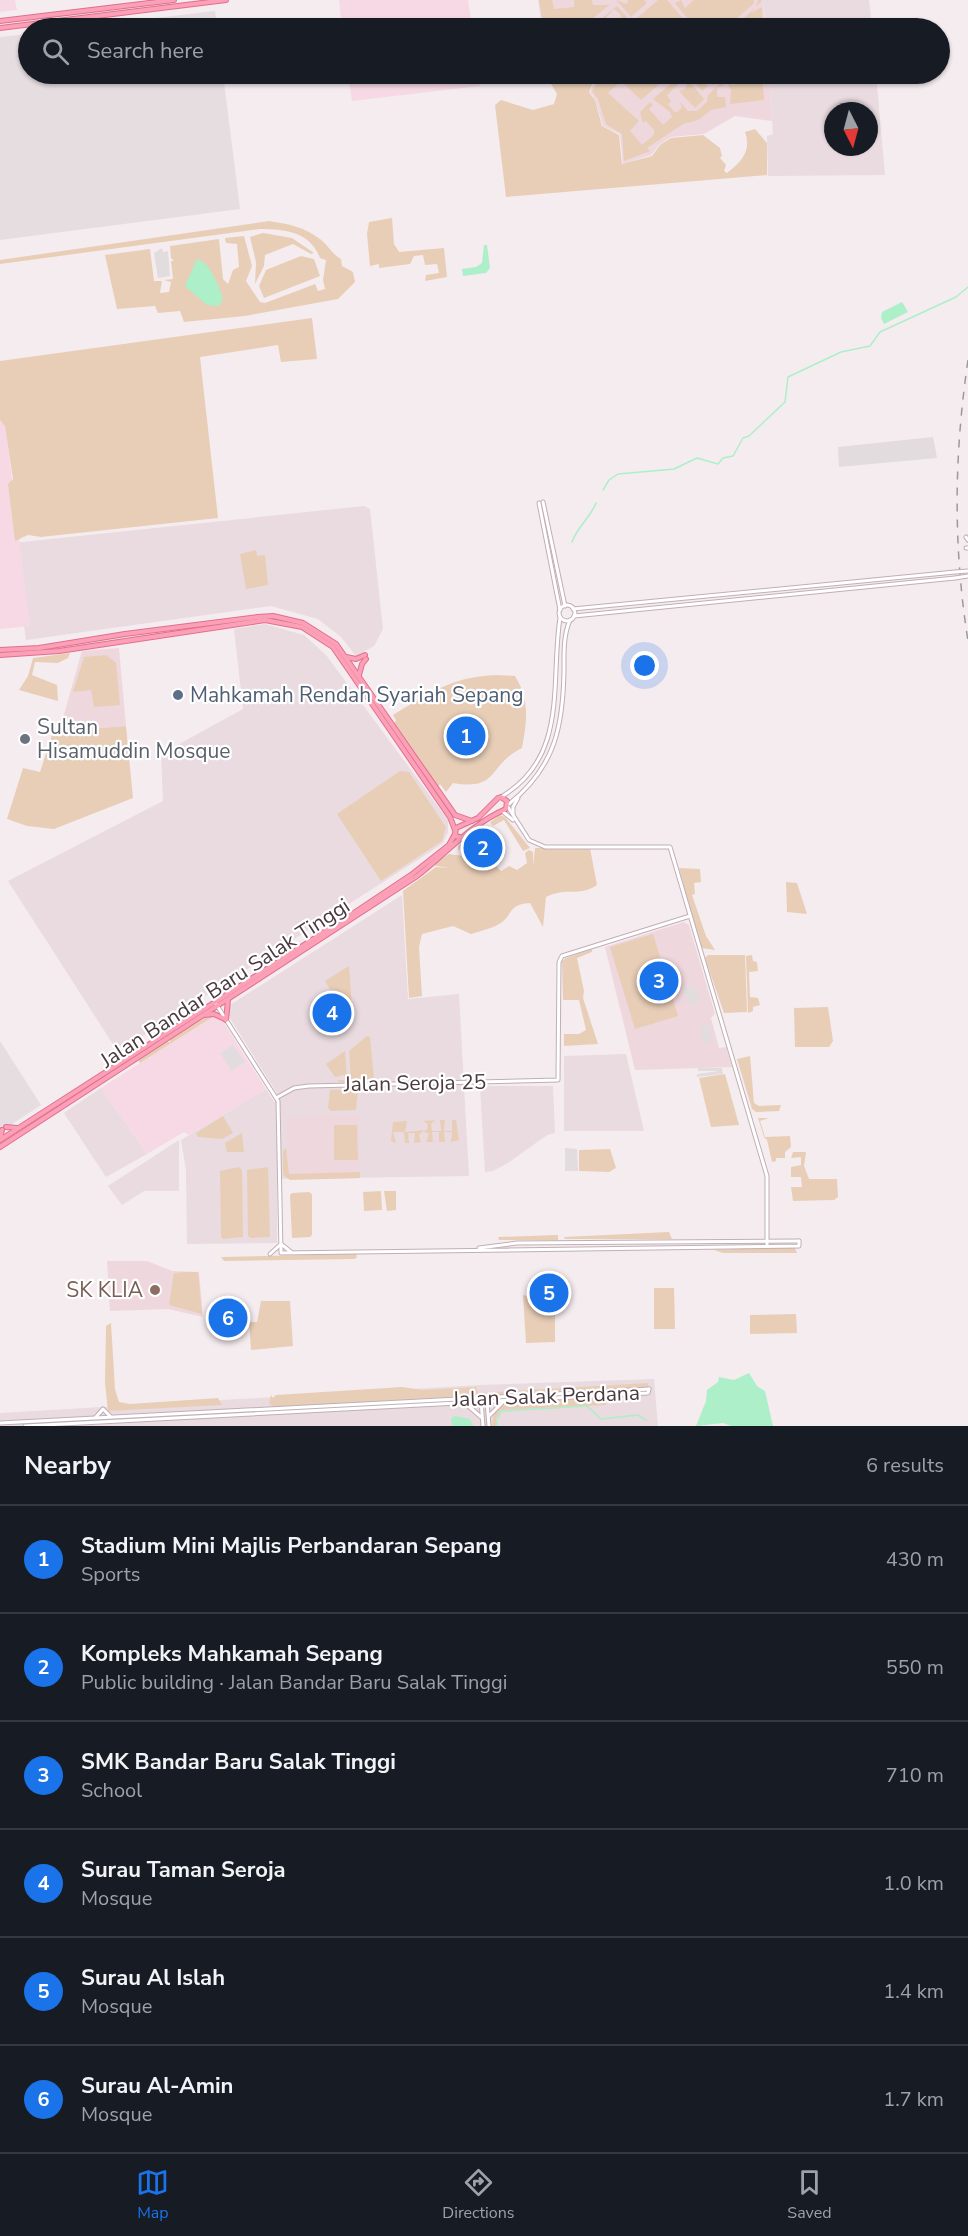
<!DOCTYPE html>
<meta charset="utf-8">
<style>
body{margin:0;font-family:"Nunito Sans",sans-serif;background:#242831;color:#f1f3f6}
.compass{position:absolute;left:824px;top:102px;width:54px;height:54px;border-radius:50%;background:#171b24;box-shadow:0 2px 4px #0004;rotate:174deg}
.you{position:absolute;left:645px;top:666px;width:21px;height:21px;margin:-15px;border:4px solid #fff;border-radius:50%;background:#1a73e8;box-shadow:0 0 0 9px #1a73e833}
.badge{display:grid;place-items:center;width:39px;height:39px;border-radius:50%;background:#1a73e8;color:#fff;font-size:20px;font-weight:700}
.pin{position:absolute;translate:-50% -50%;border:3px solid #fff;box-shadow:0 2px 6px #0006}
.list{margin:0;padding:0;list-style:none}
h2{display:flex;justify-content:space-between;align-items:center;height:78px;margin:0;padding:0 24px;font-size:26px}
h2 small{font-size:20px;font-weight:400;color:#9ea1a6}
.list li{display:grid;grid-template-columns:39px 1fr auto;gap:18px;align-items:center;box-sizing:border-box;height:108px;padding:0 24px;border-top:2px solid #363941}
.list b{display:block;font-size:22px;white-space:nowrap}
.list p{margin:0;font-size:20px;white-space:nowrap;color:#9ea1a6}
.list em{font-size:20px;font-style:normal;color:#9ea1a6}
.icon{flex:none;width:33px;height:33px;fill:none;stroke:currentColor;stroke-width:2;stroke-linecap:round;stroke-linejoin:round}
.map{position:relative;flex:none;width:968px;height:1426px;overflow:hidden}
.search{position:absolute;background:#171b24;box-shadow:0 2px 4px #0004;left:18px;right:18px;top:18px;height:66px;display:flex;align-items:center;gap:15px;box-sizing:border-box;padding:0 21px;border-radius:33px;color:#9ea1a6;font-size:22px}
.sheet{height:726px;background:#171b24}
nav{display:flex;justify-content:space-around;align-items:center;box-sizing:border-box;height:84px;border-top:2px solid #363941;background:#171b24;font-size:16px;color:#9ea1a6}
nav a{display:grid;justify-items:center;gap:3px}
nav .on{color:#1a73e8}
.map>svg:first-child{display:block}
</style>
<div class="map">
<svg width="968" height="1426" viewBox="0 0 968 1426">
<rect width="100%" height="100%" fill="#f5ecef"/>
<!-- residential -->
<g fill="#e9dbdf" fill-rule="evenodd">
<path d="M763 0H869L872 28H766Z"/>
<path d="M769 74H876L885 175 768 176 767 136 773 134ZM833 111H869V147H833Z"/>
<path d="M364 506 370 509 383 629 374 646 356 656 341 637 318 619 271 606 26 640 13 543Z"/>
<path d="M265 624 304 635 326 655 448 820V832L443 843 430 852 118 1052 8 881 163 801 161 754 243 709 234 629Z"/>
<path d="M402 895 408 999 459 994 469 1176 277 1179V1243L187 1244 186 1170 181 1140 266 1089 274 1102 280 1098 228 1015 230 1005Z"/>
<path d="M626 1054 644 1131H564V1056Z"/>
<path d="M480 1086H553L555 1133 547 1135 508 1163 493 1171 485 1172Z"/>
<path d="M101 1088 147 1154 106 1177 64 1113Z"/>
<path d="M179 1140V1191H144L122 1205 108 1186Z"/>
<path d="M654 1379 658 1426H0V1413L480 1385Z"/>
</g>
<!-- commercial -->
<g fill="#f6d9e4">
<path d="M0 0H15L17 10 0 12Z"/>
<path d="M339 0H468L472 28H342Z"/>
<path d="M348 74H478L480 86 352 101Z"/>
<path d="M0 397H2L30 626 0 629Z"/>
<path d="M212 1017 222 1020 266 1089 189 1135 184 1132 147 1154 101 1088Z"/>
</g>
<!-- industrial -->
<g fill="#e6dde1">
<path d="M215 11 217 28H71Z"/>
<path d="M28 34V74H223L240 209 0 240V37Z"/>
<path d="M0 1041 41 1105 0 1132Z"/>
</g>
<!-- education -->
<g fill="#eed7dd">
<path d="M538 0H763L765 28H577L541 20Z"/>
<path d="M597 74H769L772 121 735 116 704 134 671 137 659 145 651 155 623 164 620 134 603 126 595 99 590 92Z"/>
<path d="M119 648 126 726 59 732 82 651Z"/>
<path d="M684 922 689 925 715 1014 711 1018 719 1048 726 1047 732 1067 635 1070 605 947Z"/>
<path d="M359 1115V1178L288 1179 287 1117Z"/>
<path d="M107 1261H147L172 1271 199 1272 203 1317 168 1309 110 1311Z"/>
</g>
<!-- green -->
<g fill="#e8ceb7">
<path d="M539 0H552L554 9 574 7V0H592L593 5H609L591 20 598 28H580L576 23 542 18Z"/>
<path d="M616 0 627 4 628 0H644L647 3 631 17Z"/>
<path d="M658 0H667L691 28H630L628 26Z"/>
<path d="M681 0 685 8 694 0H754V3L726 28H695L675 3Z"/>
<path d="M758 0H762L751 13 762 7 763 28H752L751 26 734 27 756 7Z"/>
<path d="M617 6 627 17 614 28H607L621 18 620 14 614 9 602 22 601 19Z"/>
<path d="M536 21H539L574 28H539Z"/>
<path d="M545 74H597L589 92 595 100 602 126 619 135 622 164 652 156 660 145 671 138 703 135 720 148 722 156 720 158 726 165 724 171 727 173C741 162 752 151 745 132L755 129 767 143V175L506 197 495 105 501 100 533 110 554 104 557 94Z"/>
<path d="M603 74H620L625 78 633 74H658L664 80 641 100 621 81 608 93 639 121 630 131 642 145 654 135V130L646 121 643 123 640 112 650 102 653 105 649 109 663 125 672 117 670 112 653 99 682 74H689L667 95 671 101 668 104 675 113 682 108 680 102 688 111H697L707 102 708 95 721 83 724 86 717 87V97H725L726 107 711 110 698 120 683 124 647 148 650 151 624 161 622 134 606 124 598 99 592 91Z"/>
<path d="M695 74H723V75L714 76 705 84 709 85 702 91 691 78Z"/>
<path d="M743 74H762L764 100 730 104 731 91 728 84H743Z"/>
<path d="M805 74H871V78L869 81H808Z"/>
<path d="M688 80 704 99 695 108 679 91 685 89Z"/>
<path d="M392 218 394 244 399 252 444 248 447 277 425 281 426 275 439 273 437 264 425 265 423 255 414 256 410 264 379 268V264L370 266 367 234 369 222Z"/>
<path d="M269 221C289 224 304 227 320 239 328 245 332 254 341 259L342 266 353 272 355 282 338 299 245 316 184 322 180 311 158 313 155 306 117 309 105 255 150 249 154 281H162L160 293 169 292 171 282 164 280 173 279 171 261H174L171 258 170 246 219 239 223 279 228 284 233 270 239 267 237 244 226 243 225 238 244 236 252 266 246 281 260 302 265 303 315 284 318 291 325 289 323 280 326 260 320 258C310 232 286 229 260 229L0 264V260Z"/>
<path d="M263 233 292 238 314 253 311 254 293 244 265 255 264 266 255 284 256 262 250 237Z"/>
<path d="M301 256 314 259 320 276 264 298 259 286 266 270Z"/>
<path d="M312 318 317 359 281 362 278 345 200 357 218 518 41 537 28 535 15 541 8 484 13 479 5 426 0 420V361Z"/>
<path d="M256 550 257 556 265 555 268 585 246 589 240 554Z"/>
<path d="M70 653 68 658 58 663 35 662 32 675 57 685 58 701 19 690 28 676 33 658Z"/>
<path d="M106 655 116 663 120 705 94 707 91 690 73 692 84 657Z"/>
<path d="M497 675 515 676C530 700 527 721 522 748 487 765 500 791 453 783L446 792 440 784 438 787 394 724 396 720 393 715C431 692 451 677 497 675Z"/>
<path d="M126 726 133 798 54 829 27 826 7 819 23 768 40 772 53 732Z"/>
<path d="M400 771 409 772 446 827 442 841 381 881 337 814Z"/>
<path d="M500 815 505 817 530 848 523 851 504 820 493 826 490 822Z"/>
<path d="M483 824 486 827 484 835 465 843 458 851V846Z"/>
<path d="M535 848H590L597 885C577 898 569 886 546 897L543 927 530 903C507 904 513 917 499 924 491 929 480 931 471 934L453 926 422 934 419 947 422 996 409 998 403 891 436 867 450 868 431 865 449 854 463 856 475 868 489 869 495 865 501 871 509 866 517 870 527 863 525 853 529 850 533 852V866Z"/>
<path d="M679 868 700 869 701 882 694 883 695 894 692 895 706 936 715 950 701 948Z"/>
<path d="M786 882 797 883 807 914 787 912Z"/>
<path d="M653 934 678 1016 635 1029 610 947Z"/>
<path d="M592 949V952L577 958 584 991 583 998 598 1044 564 1046V1034H579L586 1030 579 1000H563L562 961 566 958Z"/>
<path d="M708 955H745L747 1012 724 1013 705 958Z"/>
<path d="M752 955 753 961 757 962 758 971 749 972 750 997 758 998 760 1005 753 1007V1011L748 1013 746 956Z"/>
<path d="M349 966 352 1008 345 1014 325 981Z"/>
<path d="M828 1007 833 1041 829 1047H795L794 1008Z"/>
<path d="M214 1016 140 1063 139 1061V1058L163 1042H170V1038L206 1017Z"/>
<path d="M367 1036 370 1037 374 1079H351L349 1051Z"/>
<path d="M345 1051 347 1080V1083L340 1082 337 1080H344V1075L335 1077 326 1064Z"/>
<path d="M750 1056 754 1103 759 1106 781 1105 779 1111 756 1112 752 1109 737 1059Z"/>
<path d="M725 1074 739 1125 711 1127 699 1078Z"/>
<path d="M355 1089 358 1091 356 1110 331 1111 328 1108 330 1090Z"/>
<path d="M223 1116 233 1133 222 1139 198 1137 196 1133Z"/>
<path d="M769 1118 760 1121 765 1137 790 1136 791 1147 785 1152V1158H776V1161L772 1162 767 1140 764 1137 758 1118Z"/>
<path d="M435 1120 431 1124 432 1131H441L440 1120H445L444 1131H452V1120H456L459 1140 451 1142 452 1132H444L445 1142H439V1132H432L433 1142H426L429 1134 423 1131 419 1135 421 1142 414 1143 415 1133H408L409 1143H405L404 1132H393L396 1143 391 1141 393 1122 407 1121 405 1132 427 1130 428 1124 423 1121Z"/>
<path d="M334 1125H357L358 1160H334Z"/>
<path d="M242 1133 244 1152H227L225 1143Z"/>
<path d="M286 1148 289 1174 360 1172V1178L290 1180 283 1175V1151Z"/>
<path d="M610 1149 616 1168 609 1172 579 1171V1150Z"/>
<path d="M793 1152H806L804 1166 809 1179H837L838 1197 834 1200 793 1201 791 1187H802L801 1177H791V1167L801 1165V1157L791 1158Z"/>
<path d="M239 1167 242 1170 243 1237 223 1239 221 1237 220 1171Z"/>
<path d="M268 1167 270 1237 251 1238 248 1236 247 1170Z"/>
<path d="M381 1191 382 1210 364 1211 363 1192Z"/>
<path d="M384 1191H396V1210L387 1211Z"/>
<path d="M309 1192 312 1194V1235L310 1237 292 1238 290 1195 292 1193Z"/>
<path d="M669 1232 672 1239H565L564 1237Z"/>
<path d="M558 1235V1240H499L498 1237Z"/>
<path d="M790 1247 795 1248 797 1253H723L714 1250Z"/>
<path d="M356 1254 357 1257 355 1259 224 1261 221 1257Z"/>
<path d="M186 1272H198L202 1314 169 1305 174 1273Z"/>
<path d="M654 1288H674L675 1329H654Z"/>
<path d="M523 1295 531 1297 532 1302 555 1301V1342L526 1343Z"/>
<path d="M261 1301H290L293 1346 251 1350 249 1322H257Z"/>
<path d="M796 1314 797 1333 750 1334V1315Z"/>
<path d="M111 1323 115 1389 119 1402 130 1404 218 1398 222 1405 108 1411 105 1383 106 1326Z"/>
<path d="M648 1383V1387L481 1396 480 1393Z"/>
<path d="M402 1387 423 1390 476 1387 479 1395 273 1407 269 1403 271 1395 273 1398 276 1395Z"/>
<path d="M606 1397V1405L501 1410 496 1418 497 1426H492L494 1412 504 1404Z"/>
</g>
<!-- parking -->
<g fill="#e2dcde">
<path d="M728 74H742L743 83 730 85Z"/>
<path d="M162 248 163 252 168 251 170 276 158 278 154 253Z"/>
<path d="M933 437 937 458 839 467 838 447Z"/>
<path d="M695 985 701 1002 689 1006 683 988Z"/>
<path d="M709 1023 713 1041 705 1045 702 1040 703 1032 698 1028Z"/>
<path d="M233 1045 245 1062 232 1071 220 1053Z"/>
<path d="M698 1068H722L723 1074 697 1077V1074L719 1071H698Z"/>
<path d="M565 1148 577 1149 578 1171H565Z"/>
</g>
<!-- water -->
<g fill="#acefc9">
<path d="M484 245H487L490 268 486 273 463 276 462 269 476 267 482 263Z"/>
<path d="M197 259C210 262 218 285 223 298L219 306 207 305 185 286Z"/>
<path d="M902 302 908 312 884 324 881 318 882 312Z"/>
<path d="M749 1373 757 1386 765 1391 773 1426H731L723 1423 696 1426 706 1401 707 1390 718 1382 719 1377 734 1380Z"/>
<path d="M455 1416 470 1419 473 1426H452L451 1418Z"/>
</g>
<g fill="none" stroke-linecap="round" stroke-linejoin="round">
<!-- stream -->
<g stroke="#acefc9" stroke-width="1.5">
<path d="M603 490 609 480 618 474 674 469 697 458 718 464 723 458 733 456 743 438 749 436 785 402 788 377 841 352 870 346 880 332 956 297 968 287"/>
<path d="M572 542C578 526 590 518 596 503"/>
<path d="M497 1419 502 1411 587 1406 601 1419 638 1415 646 1420"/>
<path d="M497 1421V1426"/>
</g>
<defs>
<g id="minor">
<path d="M543 502 565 606"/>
<path d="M539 503 560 610"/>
<path d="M966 537 968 540"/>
<path d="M966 548H968"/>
<circle cx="567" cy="613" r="8"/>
<path d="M573 609 955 572"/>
<path d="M574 616 955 578"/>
<path d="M501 797C569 757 550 683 560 618"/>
<path d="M509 804C555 767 563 727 564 671 564 654 563 636 570 620"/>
<path d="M508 807 529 840 545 847H670L767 1176V1246"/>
<path d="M502 811 513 820"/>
<path d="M513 814V807L518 798"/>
<path d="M216 1004 278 1101 281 1253 799 1246V1241"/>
<path d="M276 1098 294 1088 309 1086 558 1080 559 962 562 956 690 916"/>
<path d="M479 1248 517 1243 799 1241"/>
<path d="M270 1254 281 1244 291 1252"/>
<path d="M481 1400 483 1426"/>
<path d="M487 1402 489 1426"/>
<path d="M466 1404 481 1417"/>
<path d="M489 1416 503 1402"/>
<path d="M96 1417 103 1409 110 1416"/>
<path d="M0 1423 649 1389"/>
<path d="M25 1426 648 1393 649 1389"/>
</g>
<g id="major">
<path d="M0 21 174 0"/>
<path d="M0 28 226 0"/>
<path d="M0 650 39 648 125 634 258 617 273 616 303 623 336 644 455 815 472 821"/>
<path d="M0 655 59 651 265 620 302 627 333 647 450 817 455 830"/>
<path d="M346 657 356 659 365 655"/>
<path d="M359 675 362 664 366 659"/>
<path d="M204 1015 214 1014 225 1019"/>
<path d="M226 1020 228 1000"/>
<path d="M6 1127 17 1128"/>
<path d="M0 1139 2 1130"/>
<path d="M0 1140 354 913 411 875 449 845 455 834"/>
<path d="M0 1147 417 876C446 853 473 823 506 809L507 801 501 797 498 798 478 818 456 828 455 836 463 838"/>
</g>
</defs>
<!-- minor casing -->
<use href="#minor" stroke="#c1afb5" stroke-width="5"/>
<!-- major casing -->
<use href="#major" stroke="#e06f8e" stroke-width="6"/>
<!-- minor -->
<use href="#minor" stroke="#fff" stroke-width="3"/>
<!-- major -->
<use href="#major" stroke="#fba0b7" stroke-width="4"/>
<!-- rail -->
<path stroke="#9a9a9a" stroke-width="1.5" stroke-dasharray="8 8" stroke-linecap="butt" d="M968 360C954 455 953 546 968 641"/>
<defs>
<g id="minor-bridge">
<path d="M955 572 968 571"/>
<path d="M955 578 968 576"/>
</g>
</defs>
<!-- minor-bridge casing -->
<use href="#minor-bridge" stroke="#c1afb5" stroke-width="5" stroke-linecap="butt"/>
<!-- minor-bridge -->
<use href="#minor-bridge" stroke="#fff" stroke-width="3"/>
</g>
<!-- markers -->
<circle fill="#5c6f8a" stroke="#fff" stroke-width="2" cx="178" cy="695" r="6"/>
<circle fill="#6b7280" stroke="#fff" stroke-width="2" cx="25" cy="739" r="6"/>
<circle fill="#8d6e63" stroke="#fff" stroke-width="2" cx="155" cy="1290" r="6"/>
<g text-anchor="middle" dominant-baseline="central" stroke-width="4.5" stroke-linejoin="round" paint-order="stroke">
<!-- service labels -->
<g font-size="21" fill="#4e5e75" stroke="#fff" text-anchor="start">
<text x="190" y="695">Mahkamah Rendah Syariah Sepang</text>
</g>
<!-- worship labels -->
<g font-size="21" fill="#5b616d" stroke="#fff" text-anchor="start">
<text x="37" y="727">Sultan<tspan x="37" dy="24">Hisamuddin Mosque</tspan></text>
</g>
<!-- street labels -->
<g font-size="21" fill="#4a3a40" stroke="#fff">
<text transform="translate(225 983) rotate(-33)">Jalan Bandar Baru Salak Tinggi</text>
<text transform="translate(415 1083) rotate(-1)">Jalan Seroja 25</text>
<text transform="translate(546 1396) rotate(-2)">Jalan Salak Perdana</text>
</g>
<!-- education labels -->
<g font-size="21" fill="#785e54" stroke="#fff" text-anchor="end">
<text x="143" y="1290">SK KLIA</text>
</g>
</g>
</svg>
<svg class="compass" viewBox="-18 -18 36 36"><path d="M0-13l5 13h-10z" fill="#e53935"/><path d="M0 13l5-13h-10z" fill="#9ea1a6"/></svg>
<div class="you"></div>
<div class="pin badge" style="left:466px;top:736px">1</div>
<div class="pin badge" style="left:483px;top:848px">2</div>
<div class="pin badge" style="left:659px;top:981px">3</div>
<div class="pin badge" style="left:332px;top:1013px">4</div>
<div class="pin badge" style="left:549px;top:1293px">5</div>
<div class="pin badge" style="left:228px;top:1318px">6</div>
<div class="search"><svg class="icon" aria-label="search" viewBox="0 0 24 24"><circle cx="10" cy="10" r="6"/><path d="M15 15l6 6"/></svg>Search here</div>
</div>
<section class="sheet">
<h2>Nearby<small>6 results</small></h2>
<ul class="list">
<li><span class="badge">1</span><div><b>Stadium Mini Majlis Perbandaran Sepang</b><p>Sports</p></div><em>430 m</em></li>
<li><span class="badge">2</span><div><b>Kompleks Mahkamah Sepang</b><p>Public building · Jalan Bandar Baru Salak Tinggi</p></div><em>550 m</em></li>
<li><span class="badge">3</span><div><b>SMK Bandar Baru Salak Tinggi</b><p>School</p></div><em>710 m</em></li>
<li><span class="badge">4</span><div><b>Surau Taman Seroja</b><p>Mosque</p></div><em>1.0 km</em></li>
<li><span class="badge">5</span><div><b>Surau Al Islah</b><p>Mosque</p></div><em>1.4 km</em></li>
<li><span class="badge">6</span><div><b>Surau Al-Amin</b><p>Mosque</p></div><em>1.7 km</em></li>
</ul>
</section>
<nav>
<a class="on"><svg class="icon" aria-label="map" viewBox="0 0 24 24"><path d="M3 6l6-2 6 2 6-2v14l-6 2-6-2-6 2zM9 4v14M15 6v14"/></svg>Map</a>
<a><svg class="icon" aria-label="directions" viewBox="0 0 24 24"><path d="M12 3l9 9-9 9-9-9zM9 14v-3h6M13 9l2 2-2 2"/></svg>Directions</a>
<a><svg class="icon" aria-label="saved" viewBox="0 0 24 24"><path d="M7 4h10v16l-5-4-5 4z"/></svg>Saved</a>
</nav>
